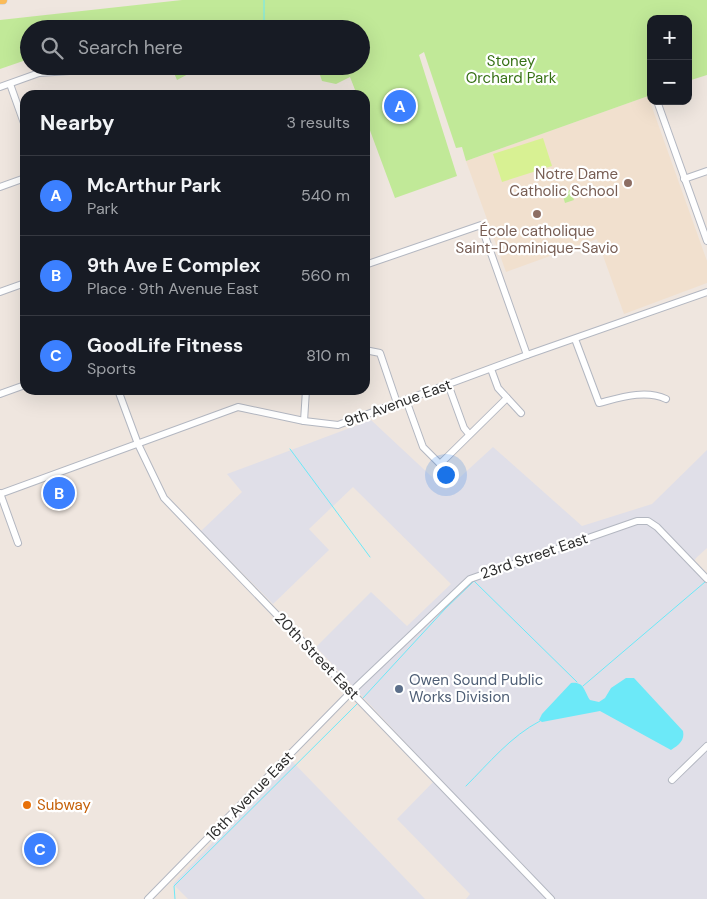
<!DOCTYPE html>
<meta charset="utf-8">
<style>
body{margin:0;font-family:"DM Sans",sans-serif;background:#20242c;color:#f1f3f6}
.controls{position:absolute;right:15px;top:15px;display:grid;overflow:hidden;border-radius:10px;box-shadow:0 5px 20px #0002}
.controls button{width:45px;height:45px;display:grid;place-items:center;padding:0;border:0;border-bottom:1px solid #363941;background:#171b24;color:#f1f3f6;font:25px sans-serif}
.you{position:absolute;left:445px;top:474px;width:18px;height:18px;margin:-12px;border:4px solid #fff;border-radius:50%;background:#1a73e8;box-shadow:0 0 0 8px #1a73e833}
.badge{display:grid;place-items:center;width:32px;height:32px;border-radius:50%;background:#3c80ff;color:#fff;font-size:16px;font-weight:700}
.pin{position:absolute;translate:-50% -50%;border:2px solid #fff;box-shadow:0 1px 5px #0006}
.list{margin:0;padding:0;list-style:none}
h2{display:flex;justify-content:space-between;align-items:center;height:65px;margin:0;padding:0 20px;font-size:21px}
h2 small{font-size:16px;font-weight:400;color:#9ea1a6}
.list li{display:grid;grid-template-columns:32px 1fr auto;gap:15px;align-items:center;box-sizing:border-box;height:80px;padding:0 20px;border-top:1px solid #363941}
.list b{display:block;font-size:19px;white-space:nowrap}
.list p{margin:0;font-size:16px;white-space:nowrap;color:#9ea1a6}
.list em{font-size:16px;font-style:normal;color:#9ea1a6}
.icon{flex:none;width:28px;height:28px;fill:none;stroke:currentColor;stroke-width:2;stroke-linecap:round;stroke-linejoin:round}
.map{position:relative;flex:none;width:707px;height:899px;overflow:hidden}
.search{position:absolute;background:#171b24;box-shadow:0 5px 20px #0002;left:20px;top:20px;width:350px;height:55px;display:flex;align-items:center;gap:12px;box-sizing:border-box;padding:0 18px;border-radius:28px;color:#9ea1a6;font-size:19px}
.panel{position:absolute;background:#171b24;box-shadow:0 5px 20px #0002;left:20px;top:90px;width:350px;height:305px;border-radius:15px}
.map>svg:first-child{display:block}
</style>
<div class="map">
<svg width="707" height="899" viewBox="0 0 707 899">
<rect width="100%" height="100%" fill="#efe6df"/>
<!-- industrial -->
<g fill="#e0dfe8">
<path d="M371 420 446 490 493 447 582 526 652 504 707 450V548L696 558 694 562 707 576V899H466L470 894 397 819 438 777 316 647 371 592 407 626 451 584 353 487 309 529 329 550 273 604 201 531 242 492 227 474Z"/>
<path d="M291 760 425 899H188L173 884Z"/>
</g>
<!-- education -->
<path fill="#f1e0ce" d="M648 96 707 261V283L624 314 597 239 506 272 466 161Z"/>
<!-- green -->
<g fill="#c1e998">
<path d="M182 0H707V75L688 81V19H651V95L466 161 462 147 456 148 424 52 419 55 457 176 395 198 365 117V95H357L350 77 336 84 322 81 317 66H361V29H29V59L0 69V20Z"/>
<path d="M171 66H214L192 72 177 80Z"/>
<path d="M570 190 574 200 565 203 562 193Z"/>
</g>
<!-- pitch -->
<path fill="#d8f193" d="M543 138 552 166 502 182 493 154Z"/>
<!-- water -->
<path fill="#6ce9f8" d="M626 678H634L683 731C685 740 679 745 671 750L600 711 542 722 539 720 542 714 571 683C584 681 584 691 590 700L599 702 605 698 611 688Z"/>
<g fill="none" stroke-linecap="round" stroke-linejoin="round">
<!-- stream -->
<g stroke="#6ce9f8" stroke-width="1">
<path d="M264 0V29"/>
<path d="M290 449 370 557"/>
<path d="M583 686 705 582"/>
<path d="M363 698 445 609 474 581 577 682"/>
<path d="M466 786C489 763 511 736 540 721"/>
<path d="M175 899 174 886 357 704"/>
</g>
<defs>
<g id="minor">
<path d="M10 84 25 126"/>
<path d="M0 87 39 73 146 66"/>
<path d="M657 101 707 241"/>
<path d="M684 179 707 171"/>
<path d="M0 187 25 178"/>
<path d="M365 265 481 225 527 355"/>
<path d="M0 292 25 283"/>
<path d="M575 339 599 403C619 398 645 389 666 399"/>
<path d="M365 350 380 353 397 403"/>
<path d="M491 369 498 388 521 413"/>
<path d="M448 384 464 428 469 434"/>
<path d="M118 390 138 444 164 498 551 899"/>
<path d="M0 394 25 385"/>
<path d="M406 400 423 447 451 475"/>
<path d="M304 421 306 390"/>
<path d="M440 464 507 398"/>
<path d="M0 493 18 543"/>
<path d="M0 494 238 407 304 421 338 425 527 355 707 292"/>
<path d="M672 780 707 746"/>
<path d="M148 899 351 692 470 579 637 521H648L657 527 707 579"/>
</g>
<path id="major" d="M0 0H3"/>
</defs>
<!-- minor casing -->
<use href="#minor" stroke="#b3b7c1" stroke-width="8"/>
<!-- major casing -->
<use href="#major" stroke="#c8c8c8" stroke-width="9"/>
<!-- minor -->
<use href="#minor" stroke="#fff" stroke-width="6"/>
<!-- major -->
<use href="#major" stroke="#fbbb58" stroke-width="8"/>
</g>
<!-- markers -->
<g fill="#8d6e63" stroke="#fff" stroke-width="2">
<circle cx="628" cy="183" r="5"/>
<circle cx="537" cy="214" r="5"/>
</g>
<circle fill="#5c6f8a" stroke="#fff" stroke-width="2" cx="399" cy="689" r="5"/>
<circle fill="#e8710a" stroke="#fff" stroke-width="2" cx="27" cy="805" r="5"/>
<g text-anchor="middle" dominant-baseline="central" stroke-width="4.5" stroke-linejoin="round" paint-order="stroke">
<!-- park labels -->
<g font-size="15" fill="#377116" stroke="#fff">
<text x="511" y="61">Stoney<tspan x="511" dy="17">Orchard Park</tspan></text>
</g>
<!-- education labels -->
<g font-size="15" fill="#785e54" stroke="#fff" text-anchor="end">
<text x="618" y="174">Notre Dame<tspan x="618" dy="17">Catholic School</tspan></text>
<text x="537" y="231" text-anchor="middle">École catholique<tspan x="537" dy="17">Saint-Dominique-Savio</tspan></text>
</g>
<!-- street labels -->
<g font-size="15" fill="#2d2d2d" stroke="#fff">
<text transform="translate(398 403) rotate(-20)">9th Avenue East</text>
<text transform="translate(534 556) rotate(-19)">23rd Street East</text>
<text transform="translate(317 656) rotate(46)">20th Street East</text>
<text transform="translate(250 796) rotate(-46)">16th Avenue East</text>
</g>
<!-- service labels -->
<g font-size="15" fill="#4e5e75" stroke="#fff" text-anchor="start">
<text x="409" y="680">Owen Sound Public<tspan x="409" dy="17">Works Division</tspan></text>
</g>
<!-- food labels -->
<g font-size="15" fill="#c56008" stroke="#fff" text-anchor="start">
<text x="37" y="805">Subway</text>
</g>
</g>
</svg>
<div class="controls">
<button>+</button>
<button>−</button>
</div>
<div class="you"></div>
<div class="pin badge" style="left:400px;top:106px">A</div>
<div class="pin badge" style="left:59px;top:493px">B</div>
<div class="pin badge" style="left:40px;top:849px">C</div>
<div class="search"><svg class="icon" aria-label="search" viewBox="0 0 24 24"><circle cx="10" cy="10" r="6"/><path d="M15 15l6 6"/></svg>Search here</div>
<section class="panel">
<h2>Nearby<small>3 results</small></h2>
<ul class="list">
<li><span class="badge">A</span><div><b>McArthur Park</b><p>Park</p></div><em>540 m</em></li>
<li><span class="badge">B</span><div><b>9th Ave E Complex</b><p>Place · 9th Avenue East</p></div><em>560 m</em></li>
<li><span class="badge">C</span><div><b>GoodLife Fitness</b><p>Sports</p></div><em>810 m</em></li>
</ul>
</section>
</div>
